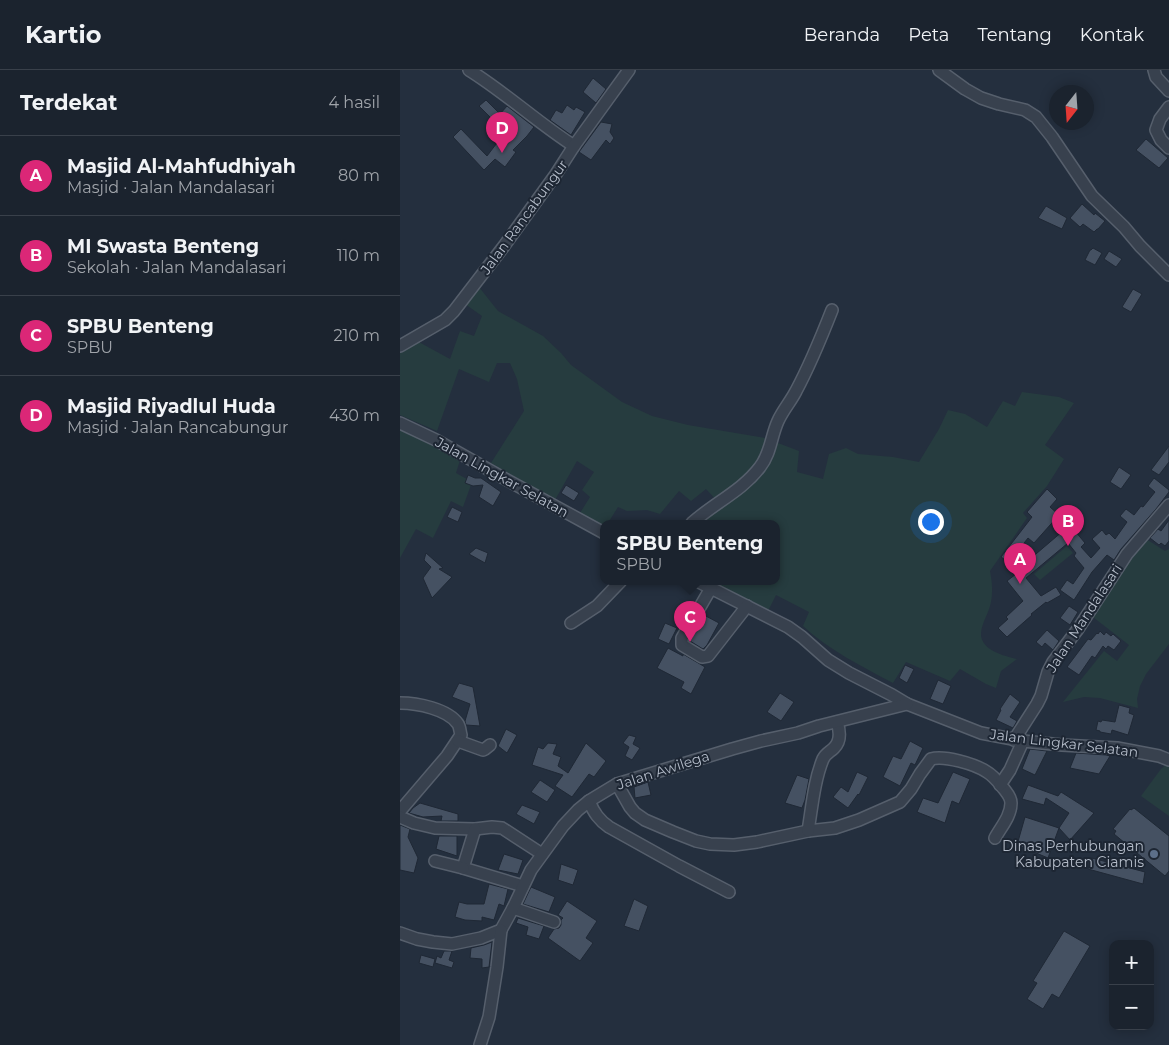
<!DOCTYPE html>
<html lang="id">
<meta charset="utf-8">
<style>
body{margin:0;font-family:Montserrat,sans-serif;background:#242b36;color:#f1f3f6}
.controls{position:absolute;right:15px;bottom:15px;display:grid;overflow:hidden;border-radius:10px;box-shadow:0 2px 12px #0003}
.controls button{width:45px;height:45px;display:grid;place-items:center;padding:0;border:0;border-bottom:1px solid #39404a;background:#1b232e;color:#f1f3f6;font:25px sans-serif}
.compass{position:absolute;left:649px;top:15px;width:45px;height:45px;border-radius:50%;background:#1b232e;box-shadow:0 2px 12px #0003;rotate:197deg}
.you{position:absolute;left:530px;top:451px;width:18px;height:18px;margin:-12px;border:4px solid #fff;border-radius:50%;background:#1a73e8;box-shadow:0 0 0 8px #1a73e833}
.badge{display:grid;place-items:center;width:32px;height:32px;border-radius:50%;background:#db2777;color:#fff;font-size:16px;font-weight:700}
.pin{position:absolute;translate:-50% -41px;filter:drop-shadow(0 1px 2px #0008)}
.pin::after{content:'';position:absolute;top:26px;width:18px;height:15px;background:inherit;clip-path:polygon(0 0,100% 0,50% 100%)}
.popup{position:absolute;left:200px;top:450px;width:180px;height:65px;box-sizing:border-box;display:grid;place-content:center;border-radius:10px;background:#1b232e;filter:drop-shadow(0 1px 4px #0005);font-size:16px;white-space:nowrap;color:#a0a4aa}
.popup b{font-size:19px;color:#f1f3f6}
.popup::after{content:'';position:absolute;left:50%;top:100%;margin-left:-10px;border:10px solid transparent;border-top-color:#1b232e}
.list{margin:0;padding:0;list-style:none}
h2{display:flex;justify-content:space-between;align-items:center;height:65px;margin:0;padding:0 20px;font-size:21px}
h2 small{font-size:16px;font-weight:400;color:#a0a4aa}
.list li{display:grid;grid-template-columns:32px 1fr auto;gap:15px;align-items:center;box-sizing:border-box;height:80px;padding:0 20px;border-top:1px solid #39404a}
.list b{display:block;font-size:19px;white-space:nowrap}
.list p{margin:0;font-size:16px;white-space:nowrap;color:#a0a4aa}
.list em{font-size:16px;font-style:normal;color:#a0a4aa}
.map{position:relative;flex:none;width:769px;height:975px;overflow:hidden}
header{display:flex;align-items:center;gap:30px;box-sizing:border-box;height:70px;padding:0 25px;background:#1b232e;border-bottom:1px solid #39404a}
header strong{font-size:24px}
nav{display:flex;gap:28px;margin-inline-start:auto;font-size:18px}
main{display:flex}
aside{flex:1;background:#1b232e}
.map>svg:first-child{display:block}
</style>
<header>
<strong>Kartio</strong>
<nav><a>Beranda</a><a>Peta</a><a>Tentang</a><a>Kontak</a></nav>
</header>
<main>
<aside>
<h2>Terdekat<small>4 hasil</small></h2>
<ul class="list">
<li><span class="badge">A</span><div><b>Masjid Al-Mahfudhiyah</b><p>Masjid · Jalan Mandalasari</p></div><em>80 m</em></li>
<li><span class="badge">B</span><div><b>MI Swasta Benteng</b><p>Sekolah · Jalan Mandalasari</p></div><em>110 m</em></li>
<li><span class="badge">C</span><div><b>SPBU Benteng</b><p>SPBU</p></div><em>210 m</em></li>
<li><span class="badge">D</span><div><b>Masjid Riyadlul Huda</b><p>Masjid · Jalan Rancabungur</p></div><em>430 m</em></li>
</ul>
</aside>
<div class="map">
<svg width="769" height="975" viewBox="0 0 769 975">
<rect width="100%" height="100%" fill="#242f3e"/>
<!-- green -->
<g fill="#263c3f">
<path d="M79 217 98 241 143 266 161 283 171 295 222 332 252 346 288 355 365 368 399 381 397 402 423 409 429 384 446 378 458 384 493 387 519 392 539 359 548 340 565 344 587 357 603 331 615 336 622 322 659 327 674 333 645 375 664 389 647 416 623 443 627 448 590 501C592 511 593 522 591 532 589 543 582 552 581 563 580 580 604 586 617 589L601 601 596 618 586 614 560 599 550 611 506 592 493 613C461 596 429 580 403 556L409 542 376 525 368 541 308 511H376V453H297L321 435 306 419 291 431 279 421 260 444 247 440 227 441 218 437 208 453H204V458L180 443 190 427 182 420 194 402 177 391 155 430 91 393 124 341 117 309 110 293H97L89 312 59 299 37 361 0 345V280L17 271 50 289 60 261 74 266 82 246 65 234Z"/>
<path d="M0 360 34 375 60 390 56 403 72 412 63 437 51 431 33 468 16 459 0 488Z"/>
<path d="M746 469 765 481 769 479V574L746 604 740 616 737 629 738 638 700 628 684 627 663 632 704 581 717 591 729 575 689 544Z"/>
<path d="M667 476 673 483 640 510 634 504Z"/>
<path d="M766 695H769V746L741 726 761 699Z"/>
</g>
<!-- building -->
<g fill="#455162" stroke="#1f2835">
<path d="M193 8 206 19 196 33 183 22Z"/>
<path d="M86 30 100 44 107 36 134 57 127 66 113 80 116 82 105 97 95 89 84 100 53 67 61 59 87 86 103 65 91 54 94 51 79 36Z"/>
<path d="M167 35 174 40 176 37 185 42 171 65 150 50 156 40 162 43Z"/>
<path d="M201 52 212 54 210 62 214 68 210 74 206 70 191 90 179 82Z"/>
<path d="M746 69 768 88 759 98 736 80Z"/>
<path d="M682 134 694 145 695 143 705 151 698 159H697L694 162 683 154 680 157 670 148Z"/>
<path d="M646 136 667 148 662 159 638 148Z"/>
<path d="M693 178 702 183 695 195 685 190 690 180H691Z"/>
<path d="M709 181 722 189 716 197 704 189Z"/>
<path d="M733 219 742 224 731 242 722 237Z"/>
<path d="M769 376V392L759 405 751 400Z"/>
<path d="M719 397 731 405 721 419 710 412Z"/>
<path d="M68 405 75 408H81L101 422 93 436 79 427 83 415 73 416 65 413Z"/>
<path d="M754 408 769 420V422L756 439 721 479 714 490 707 485 692 502 674 530 660 520 667 510 673 514 684 498 674 486 676 483 668 473 626 508 641 526 656 517 661 525 647 533 646 532 631 544 632 545 607 567 598 558 608 549 606 547 623 531 607 511 625 497 623 495 670 455 685 473 681 477 691 488 700 478 692 469 702 460 706 465 709 463 715 469 727 452 720 446 726 439 734 445 741 436 743 437 755 422 748 416Z"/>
<path d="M166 415 179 423 174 431 161 423Z"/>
<path d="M647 419 657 429 650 437 659 445 634 473 628 468 621 477 620 476 608 492 601 487 632 447 627 442Z"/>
<path d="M52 437 62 442 58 452 47 447Z"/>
<path d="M769 450V471L765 476 761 473 759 475 750 468 758 459 761 461Z"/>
<path d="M76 478 88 483 85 493 69 484Z"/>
<path d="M26 483 43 498 39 499 52 507 32 528 23 508 31 497 24 490Z"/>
<path d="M669 536 678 542 670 555 660 548Z"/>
<path d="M304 545 319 553 307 575 303 579 290 571Z"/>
<path d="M265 553 277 558 269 574 258 569Z"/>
<path d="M647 560 659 571 653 580 645 573 642 577 636 572Z"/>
<path d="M700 561 704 565 706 562 711 566 713 564 721 571 714 580 708 576 706 579 703 576 695 588 692 586 679 605 667 597 688 569 691 570 697 563 698 564Z"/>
<path d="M268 578 283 586V584L305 597 291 624 281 618 284 612 257 598Z"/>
<path d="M505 595 514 599 507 613 499 608Z"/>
<path d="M538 610 551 616 543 634 530 629Z"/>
<path d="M59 613 73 617 80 656 66 655 65 651 70 634 52 627Z"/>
<path d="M380 623 394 632 381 651 367 642Z"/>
<path d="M610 624 620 632 610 647 617 651 613 658 596 650 601 640 600 639Z"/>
<path d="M719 635 730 638 729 643 734 645 728 665 712 660 711 664 700 662V661L696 660 698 651 701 652 702 650 715 652Z"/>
<path d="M106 659 117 665 107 683 98 676Z"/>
<path d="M229 665 236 667 233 674 240 678 232 690 225 686 229 677 223 673Z"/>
<path d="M510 671 523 678 515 695 511 693 500 716 483 707 493 686 501 689Z"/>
<path d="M148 673 157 674 153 684 161 687 158 696 168 703 186 673 206 691 194 707 189 704 172 727 155 716 163 705 132 695 138 677 143 679Z"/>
<path d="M630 679 647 681 635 705 622 699Z"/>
<path d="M676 683 706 685 710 686 699 704 670 698Z"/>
<path d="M457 702 468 707 459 725 458 724 448 738 433 727 441 717 448 722Z"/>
<path d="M553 702 570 709 559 734 552 731 545 753 517 742 523 728 538 733Z"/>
<path d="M397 705 409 709 405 730 402 738 385 733Z"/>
<path d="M140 710 155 720 147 732 131 722Z"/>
<path d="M248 712 251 725 235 728 234 717Z"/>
<path d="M628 715 658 726 661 722 694 743 670 770 659 758 669 743 646 728 644 735 622 729Z"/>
<path d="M20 733 58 744V751H41L42 746 23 747 9 743 13 738Z"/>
<path d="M122 735 140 742 134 754 116 744Z"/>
<path d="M734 738 769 766V801L765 806 714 764 716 761 713 759 730 739 731 740Z"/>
<path d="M625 747 659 758 648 788 617 775Z"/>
<path d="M0 755 10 759 8 767 18 788 14 803 0 800Z"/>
<path d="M39 766H57V786L36 779Z"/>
<path d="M104 784 123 790 118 804 98 800Z"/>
<path d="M692 788 745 802 743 814 688 799Z"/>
<path d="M161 794 178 800 173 815 158 810Z"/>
<path d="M89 814 108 819 104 836 99 834 94 850 82 847V851L65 850 55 847 59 832 67 834H84Z"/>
<path d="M131 817 155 827 149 842 123 834Z"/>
<path d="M234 829 248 836 239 861 224 856Z"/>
<path d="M167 831 197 851 186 868 193 873 180 891 148 868 154 859 159 858 161 855V850L163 848 158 845Z"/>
<path d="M118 848 144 856 139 869 126 865 128 857 116 853Z"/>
<path d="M664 861 690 876 659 928 652 924 643 939 627 929 637 913 633 911Z"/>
<path d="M92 872 89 897 82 898V889L70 888 71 878 84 875Z"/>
<path d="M44 881H52L49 890 54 892 52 898 35 893 37 886 41 888Z"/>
<path d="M21 885 35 889 33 897 19 893Z"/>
</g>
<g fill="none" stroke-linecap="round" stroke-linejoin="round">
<defs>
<g id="minor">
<path d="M69 0C106 23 138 53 174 76"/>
<path d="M539 0 565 19 581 28 599 34 625 40 636 47 652 67 692 126 724 157 740 176 769 205"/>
<path d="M754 0 756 7 769 21"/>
<path d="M769 37 760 49 756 60 761 70 769 78"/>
<path d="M0 276 45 250 54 241 104 176 156 104 174 76 229 0"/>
<path d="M0 353 36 370 107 410 204 463"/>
<path d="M292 453C314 433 342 421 360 397 371 383 371 366 378 351 383 340 391 331 396 321 410 295 421 268 432 240"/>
<path d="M297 511 388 557 402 567 428 590 449 603 492 625 507 634 581 663 623 671 662 675 717 678 759 686 769 690"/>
<path d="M311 518 282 568V575L302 587 308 586 347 536"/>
<path d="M171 553 197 536 221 511"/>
<path d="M0 633C17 633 48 639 58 654 60 657 60 662 61 665L47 686 0 741"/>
<path d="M614 670 637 634 641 626 648 602 653 592 678 559 727 484 769 435"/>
<path d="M58 671 83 680 85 679 90 675"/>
<path d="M217 714 230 737 235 743 245 750 273 762 296 771 310 774 334 775 357 772 408 761 435 758 459 750 500 732 511 719 520 704 531 689C544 685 575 694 587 702 594 706 599 713 604 719 607 723 611 727 611 733 611 746 601 757 595 768"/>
<path d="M600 715 610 700 623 671"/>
<path d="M189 731C194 743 199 750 209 757L279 796 329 822"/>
<path d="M0 747 14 753 35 758 75 759 92 757 102 758 142 784"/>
<path d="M75 759 63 798 123 816"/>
<path d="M408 761C412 737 414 711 423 689 426 683 430 682 434 678 441 671 440 661 437 652"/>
<path d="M35 791 63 798"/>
<path d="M113 838 154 852"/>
<path d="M0 863 17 869 33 872 52 874 81 868 101 860 113 838 131 800 163 756 178 740 189 731 217 714 332 679 361 671 398 663 419 656 507 634"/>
<path d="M80 975 89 947 97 897 101 860"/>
</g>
</defs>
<!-- minor casing -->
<use href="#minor" stroke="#565f6c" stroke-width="14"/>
<!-- minor -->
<use href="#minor" stroke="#38414e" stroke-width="11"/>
</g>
<!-- markers -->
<circle fill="#5c6f8a" stroke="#1d2633" stroke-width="2" cx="754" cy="784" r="5"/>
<g text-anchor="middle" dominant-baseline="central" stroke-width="4" stroke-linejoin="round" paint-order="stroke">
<!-- street labels -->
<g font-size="14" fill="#b4bcc9" stroke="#1d2633">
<text transform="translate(124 147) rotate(-54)">Jalan Rancabungur</text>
<text transform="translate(102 407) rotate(29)">Jalan Lingkar Selatan</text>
<text transform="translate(684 548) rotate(-57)">Jalan Mandalasari</text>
<text transform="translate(664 673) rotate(7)">Jalan Lingkar Selatan</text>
<text transform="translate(263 700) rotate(-18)">Jalan Awilega</text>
</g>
<!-- poi labels -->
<g font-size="14" fill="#b4bcc9" stroke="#1d2633" text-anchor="end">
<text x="744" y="776">Dinas Perhubungan<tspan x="744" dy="16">Kabupaten Ciamis</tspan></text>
</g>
</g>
</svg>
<div class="controls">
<button>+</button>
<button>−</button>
</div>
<svg class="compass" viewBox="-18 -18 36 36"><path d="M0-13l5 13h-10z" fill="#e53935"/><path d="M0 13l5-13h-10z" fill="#a0a4aa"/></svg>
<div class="you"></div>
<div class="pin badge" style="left:620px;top:514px">A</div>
<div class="pin badge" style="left:668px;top:476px">B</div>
<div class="pin badge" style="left:290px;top:572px">C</div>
<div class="popup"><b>SPBU Benteng</b>SPBU</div>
<div class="pin badge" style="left:102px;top:83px">D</div>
</div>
</main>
